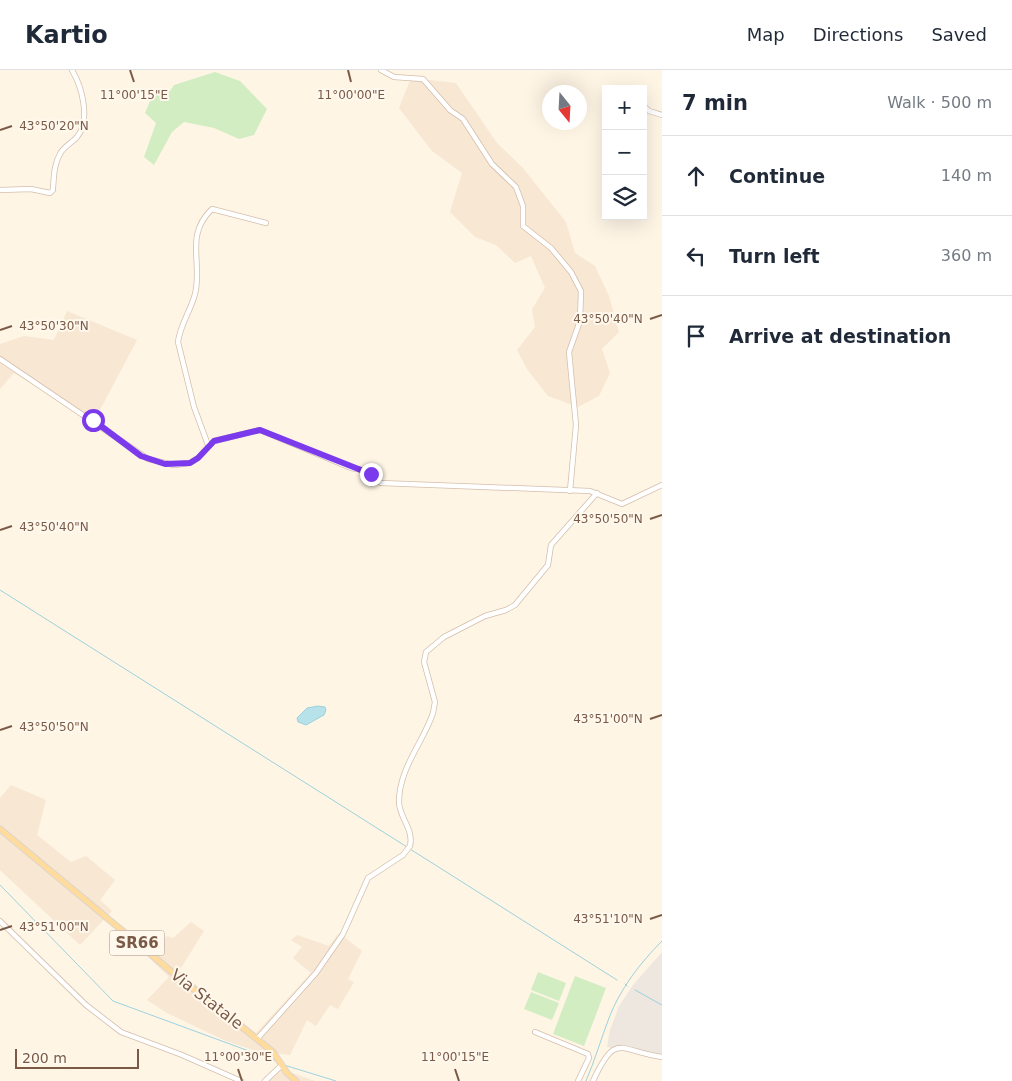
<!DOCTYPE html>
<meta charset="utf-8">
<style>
body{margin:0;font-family:"DejaVu Sans",sans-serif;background:#f6f6f7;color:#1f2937}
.controls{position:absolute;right:15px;top:15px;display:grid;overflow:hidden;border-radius:0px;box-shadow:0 5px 20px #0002}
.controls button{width:45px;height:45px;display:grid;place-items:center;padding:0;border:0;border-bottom:1px solid #e0e1e3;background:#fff;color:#1f2937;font:25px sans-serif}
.compass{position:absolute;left:542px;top:15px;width:45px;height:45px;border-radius:50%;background:#fff;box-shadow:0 5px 20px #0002;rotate:162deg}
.scale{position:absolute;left:15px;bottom:12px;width:124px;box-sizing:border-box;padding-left:5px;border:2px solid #7a5a47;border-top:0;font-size:14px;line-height:18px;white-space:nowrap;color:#7a5a47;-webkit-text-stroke:4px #fff8ed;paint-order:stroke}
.stop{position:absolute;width:15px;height:15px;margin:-11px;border:4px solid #7c3aed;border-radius:50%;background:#fff}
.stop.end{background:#7c3aed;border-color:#fff;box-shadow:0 1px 5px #0008}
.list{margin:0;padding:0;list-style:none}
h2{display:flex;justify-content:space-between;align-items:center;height:65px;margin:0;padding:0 20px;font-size:21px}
h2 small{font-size:16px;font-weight:400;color:#747a83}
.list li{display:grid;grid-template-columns:32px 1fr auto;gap:15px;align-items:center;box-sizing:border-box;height:80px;padding:0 20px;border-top:1px solid #e0e1e3}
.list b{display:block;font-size:19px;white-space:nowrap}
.list em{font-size:16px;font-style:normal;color:#747a83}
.icon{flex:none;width:28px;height:28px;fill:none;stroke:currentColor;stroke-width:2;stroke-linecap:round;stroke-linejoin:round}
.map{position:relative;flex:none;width:662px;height:1011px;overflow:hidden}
header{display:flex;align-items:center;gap:30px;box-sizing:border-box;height:70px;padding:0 25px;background:#fff;border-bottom:1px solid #e0e1e3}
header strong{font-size:24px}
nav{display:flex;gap:28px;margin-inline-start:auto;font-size:18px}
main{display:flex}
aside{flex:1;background:#fff}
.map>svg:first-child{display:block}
</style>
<header>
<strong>Kartio</strong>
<nav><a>Map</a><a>Directions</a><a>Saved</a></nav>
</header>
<main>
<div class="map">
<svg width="662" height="1011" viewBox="0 0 662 1011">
<rect width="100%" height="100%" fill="#fef5e5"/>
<!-- residential -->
<g fill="#f7e7d3">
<path d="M411 8 456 13 497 73 523 98 566 152 575 183 595 196 609 226 619 262 602 279 610 303 599 326 578 337 548 326 527 299 517 280 535 257 532 239 545 218 531 186 515 193 496 175 475 167 450 142 462 103 432 81 399 38Z"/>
<path d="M67 241 137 270 93 353 14 303 0 319V274L24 266 54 270Z"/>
<path d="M11 715 46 730 37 765 71 792 86 786 115 810 100 830 112 841 80 875 0 800V728Z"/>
<path d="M191 852 204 861 179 901 256 963 311 903 293 888 302 877 291 870 297 865 329 876 339 863 362 881 348 909 354 912 338 939 330 935 316 956 307 950 290 985 256 981 226 971 167 943 147 930 169 907 147 886 167 866 173 868Z"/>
<path d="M275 997 315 1011H265Z"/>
</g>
<!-- industrial -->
<path fill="#eee7df" d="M662 882V989L607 977 610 960 619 936 633 915Z"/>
<!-- green -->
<g fill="#d3edc2">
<path d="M215 2 240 11 267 39 254 65 239 69 214 58 184 52 172 62 154 95 144 87 156 53 145 43 154 22 170 21 174 15Z"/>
<path d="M538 902 566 913 559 931 531 920Z"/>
<path d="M575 906 606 918 584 976 553 964Z"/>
<path d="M531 922 559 933 552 950 524 939Z"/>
</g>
<!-- water -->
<path fill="#b7e2ea" stroke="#9dd2dd" d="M318 636 325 637 326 640 324 645 306 655 298 652 297 648 307 638Z"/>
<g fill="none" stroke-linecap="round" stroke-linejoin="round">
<!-- stream -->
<g stroke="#9dd2dd" stroke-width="1">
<path d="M0 520 407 777"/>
<path d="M410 779 617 910"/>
<path d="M0 815 113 931 276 991"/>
<path d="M625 914 627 916"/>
<path d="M635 920 662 935"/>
<path d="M284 995 336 1011"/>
<path d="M586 1011C595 990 601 969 609 948 620 919 640 893 662 871"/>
</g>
<defs>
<g id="minor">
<path d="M381 0 394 7 423 9 450 40 463 49 492 94 516 117 523 136V156L551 178 571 202 581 221 580 251 569 282 576 355 570 421"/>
<path d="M643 35 649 41 662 45"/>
<path d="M53 118C54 106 54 94 60 84 64 76 72 73 77 67 91 50 82 17 72 0"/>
<path d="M0 120 31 119 50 123 53 120"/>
<path d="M0 289 148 389 174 395 190 393 198 388 214 371 260 360 351 398 363 400 381 413 590 421 622 434 662 415"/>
<path d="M208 375 194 337 178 272C180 255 191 240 195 224 203 192 184 166 212 139L266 153"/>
<path d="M0 851 86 935 121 962 182 985 241 1011"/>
<path d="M535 962 588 984 589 988 578 1011"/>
<path d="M257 969 316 903 343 864 368 808 403 785 410 776C414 759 399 747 399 732 399 698 423 673 433 643L435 632 424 592 426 582 444 567 485 546 506 540 515 535 548 495 551 475 597 423"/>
<path d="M265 1011 282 995"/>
<path d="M593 1011C616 961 619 981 662 987"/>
</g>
<path id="major" d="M0 759 172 902 257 969 273 982 287 1003 296 1011"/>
</defs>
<!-- minor casing -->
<use href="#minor" stroke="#d4beac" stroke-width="6"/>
<!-- major casing -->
<use href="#major" stroke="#dcd4cf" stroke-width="7"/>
<!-- minor -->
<use href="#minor" stroke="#fff" stroke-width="4.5"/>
<!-- major -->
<use href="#major" stroke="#ffdc9b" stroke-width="5"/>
</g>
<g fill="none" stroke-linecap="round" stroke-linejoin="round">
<!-- route -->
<path stroke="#7c3aed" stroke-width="6" d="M93 350 141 386 165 394 190 393 198 388 214 371 260 360 371 404"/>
</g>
<!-- ticks -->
<path fill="none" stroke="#7a5a47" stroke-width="2" d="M130 0 134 12M348 0 351 12M0 60 12 56M650 249 662 245M0 260 12 256M650 449 662 445M0 460 12 456M650 649 662 645M0 660 12 656M650 849 662 845M0 860 12 856M238 999 242 1011M455 999 459 1011"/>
<g text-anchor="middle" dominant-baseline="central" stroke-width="4" stroke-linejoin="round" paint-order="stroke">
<!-- shield labels -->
<rect fill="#fff8ed" stroke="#a28979" stroke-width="1" x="109.5" y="860.5" width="55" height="25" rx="4"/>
<g font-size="15" font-weight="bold" fill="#7a5a47">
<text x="137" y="873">SR66</text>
</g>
<!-- street labels -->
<g font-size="16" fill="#7a5a47" stroke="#fff8ed">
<text transform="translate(207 929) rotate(38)">Via Statale</text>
</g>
</g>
<g font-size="12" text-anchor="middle" fill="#7a5a47" stroke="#fff8ed" stroke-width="4" stroke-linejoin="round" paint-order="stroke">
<text x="134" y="29">11°00'15"E</text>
<text x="351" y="29">11°00'00"E</text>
<text x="54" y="60">43°50'20"N</text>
<text x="608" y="253">43°50'40"N</text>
<text x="54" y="260">43°50'30"N</text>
<text x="608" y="453">43°50'50"N</text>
<text x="54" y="461">43°50'40"N</text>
<text x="608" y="653">43°51'00"N</text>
<text x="54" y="661">43°50'50"N</text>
<text x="608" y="853">43°51'10"N</text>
<text x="54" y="861">43°51'00"N</text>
<text x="238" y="991">11°00'30"E</text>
<text x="455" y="991">11°00'15"E</text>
</g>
</svg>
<div class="controls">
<button>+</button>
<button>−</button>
<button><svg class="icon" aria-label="layers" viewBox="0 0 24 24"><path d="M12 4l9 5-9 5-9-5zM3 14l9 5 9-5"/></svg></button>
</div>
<svg class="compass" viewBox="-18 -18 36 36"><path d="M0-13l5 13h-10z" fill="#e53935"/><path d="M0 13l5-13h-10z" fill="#747a83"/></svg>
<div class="scale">200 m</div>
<div class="stop" style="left:93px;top:350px"></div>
<div class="stop end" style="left:371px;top:404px"></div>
</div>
<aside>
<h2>7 min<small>Walk · 500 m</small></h2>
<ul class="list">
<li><svg class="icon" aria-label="ahead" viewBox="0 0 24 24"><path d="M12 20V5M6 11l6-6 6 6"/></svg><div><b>Continue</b></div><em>140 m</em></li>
<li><svg class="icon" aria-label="left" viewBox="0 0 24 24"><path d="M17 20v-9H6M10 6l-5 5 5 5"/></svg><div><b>Turn left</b></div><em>360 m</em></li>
<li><svg class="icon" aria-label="arrive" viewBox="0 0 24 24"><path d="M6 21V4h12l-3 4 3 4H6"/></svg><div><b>Arrive at destination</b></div></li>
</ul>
</aside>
</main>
